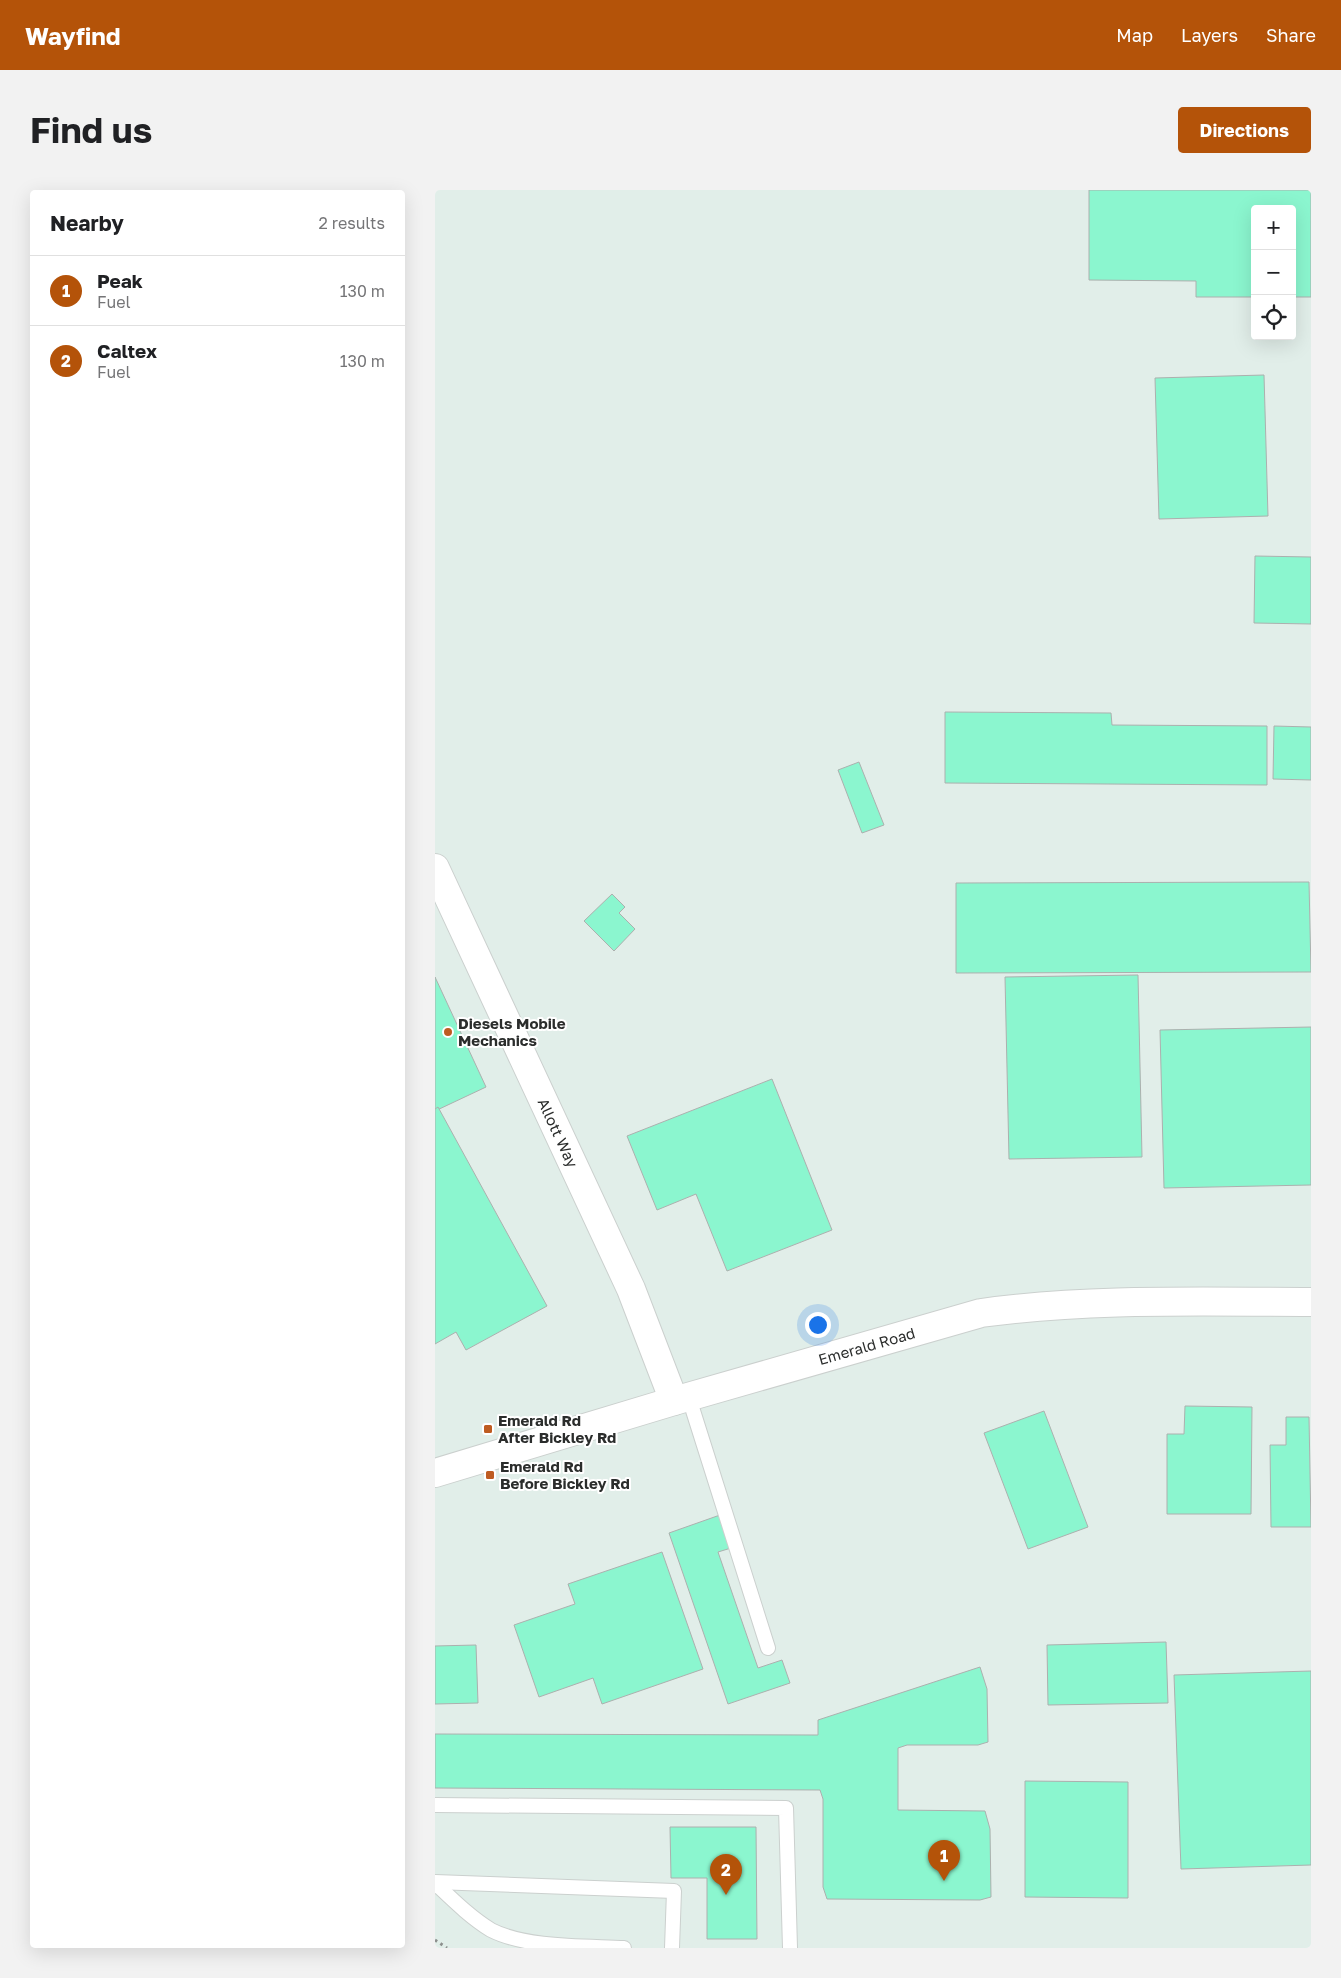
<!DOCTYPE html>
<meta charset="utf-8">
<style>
body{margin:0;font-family:"Golos Text",sans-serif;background:#f2f2f2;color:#202124}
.controls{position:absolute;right:15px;top:15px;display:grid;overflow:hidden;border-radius:5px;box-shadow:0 5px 20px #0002}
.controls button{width:45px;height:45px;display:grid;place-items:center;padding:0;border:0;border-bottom:1px solid #e0e0e0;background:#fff;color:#202124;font:25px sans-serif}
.you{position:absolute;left:382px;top:1134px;width:18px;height:18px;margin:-12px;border:4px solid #fff;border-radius:50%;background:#1a73e8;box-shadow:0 0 0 8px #1a73e833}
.badge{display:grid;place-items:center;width:32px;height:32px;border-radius:50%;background:#b45309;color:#fff;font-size:16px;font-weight:700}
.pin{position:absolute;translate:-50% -41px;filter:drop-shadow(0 1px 2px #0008)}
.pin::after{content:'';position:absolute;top:26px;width:18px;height:15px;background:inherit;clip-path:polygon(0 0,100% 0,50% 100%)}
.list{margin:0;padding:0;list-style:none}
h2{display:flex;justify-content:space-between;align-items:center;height:65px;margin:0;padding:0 20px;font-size:21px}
h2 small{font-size:16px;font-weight:400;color:#757577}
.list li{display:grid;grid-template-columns:32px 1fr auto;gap:15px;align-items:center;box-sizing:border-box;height:70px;padding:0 20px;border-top:1px solid #e0e0e0}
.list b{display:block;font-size:19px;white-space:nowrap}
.list p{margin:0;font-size:16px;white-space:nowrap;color:#757577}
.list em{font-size:16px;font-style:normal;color:#757577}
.icon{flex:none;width:28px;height:28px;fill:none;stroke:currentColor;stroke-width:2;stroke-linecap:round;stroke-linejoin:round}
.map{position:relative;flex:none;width:876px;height:1758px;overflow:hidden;border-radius:5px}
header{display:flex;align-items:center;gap:30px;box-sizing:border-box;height:70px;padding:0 25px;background:#b45309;color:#fff}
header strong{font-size:24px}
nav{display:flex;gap:28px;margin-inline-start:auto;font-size:18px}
.intro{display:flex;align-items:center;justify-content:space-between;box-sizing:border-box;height:120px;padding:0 30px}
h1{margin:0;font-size:35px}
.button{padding:12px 22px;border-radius:5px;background:#b45309;color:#fff;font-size:18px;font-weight:700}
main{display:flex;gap:30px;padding:0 30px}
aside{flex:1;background:#fff;border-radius:5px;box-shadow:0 5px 20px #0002}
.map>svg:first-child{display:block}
</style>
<header>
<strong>Wayfind</strong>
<nav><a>Map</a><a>Layers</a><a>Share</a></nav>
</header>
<div class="intro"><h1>Find us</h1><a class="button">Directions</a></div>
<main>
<aside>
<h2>Nearby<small>2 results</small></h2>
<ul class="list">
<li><span class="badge">1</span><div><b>Peak</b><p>Fuel</p></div><em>130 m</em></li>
<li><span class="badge">2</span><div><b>Caltex</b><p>Fuel</p></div><em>130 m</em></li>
</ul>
</aside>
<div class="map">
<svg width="876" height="1758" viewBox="0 0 876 1758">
<rect width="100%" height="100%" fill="#f3f7f5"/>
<!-- built -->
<path fill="#e1eee9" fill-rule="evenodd" d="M0 0H876V1758H0ZM820 19H857V146H820Z"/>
<!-- building -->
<g fill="#8bf6cf" stroke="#acb0ae">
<path d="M654 0H876V107H857V19H820V107H761V91L654 90Z"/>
<path d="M829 185 833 326 724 329 720 188Z"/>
<path d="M820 366 876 367V434L819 433Z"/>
<path d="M510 522 676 523 677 535 832 536V595L510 593Z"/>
<path d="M839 536 876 537V590L838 589Z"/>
<path d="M424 572 449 635 427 643 403 580Z"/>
<path d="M874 692 876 782 521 783V693Z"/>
<path d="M177 704 190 717 184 723 200 739 179 761 149 731Z"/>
<path d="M703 785 707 967 574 969 570 787Z"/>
<path d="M0 787 51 897 0 921Z"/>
<path d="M876 837V995L729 998 725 840Z"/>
<path d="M337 889 397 1040 292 1081 261 1004 222 1020 192 946Z"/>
<path d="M3 917 112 1116 31 1160 21 1142 0 1154V919Z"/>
<path d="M750 1216 817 1217 816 1324H732V1244H749Z"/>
<path d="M609 1221 653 1337 593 1359 549 1243Z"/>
<path d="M851 1227H874L876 1337H836L835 1255H851Z"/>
<path d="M285 1325 296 1358 283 1362 323 1478 347 1470 355 1493 293 1514 234 1343Z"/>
<path d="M227 1362 268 1479 167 1514 158 1488 104 1507 79 1435 140 1414 133 1394Z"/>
<path d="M731 1452 733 1513 613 1515 612 1455Z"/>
<path d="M41 1455 43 1513 0 1514V1456Z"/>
<path d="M545 1477 552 1499 553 1552 543 1555H472L463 1558V1620L550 1621 555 1639 556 1707 545 1710 392 1709 388 1697V1609L385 1600 0 1598V1544L383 1545V1530Z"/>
<path d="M876 1481V1675L746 1679 739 1485Z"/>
<path d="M590 1591 693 1592V1708L590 1707Z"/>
<path d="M235 1637H321L322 1749H272V1688H236Z"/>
</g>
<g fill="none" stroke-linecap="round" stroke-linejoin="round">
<defs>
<g id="service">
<path d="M254 1208 333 1458"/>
<path d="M0 1615 351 1618 355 1758"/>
<path d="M0 1692 239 1701 237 1758"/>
<path d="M0 1693C18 1710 35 1727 56 1740 91 1758 150 1756 189 1758"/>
</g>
<g id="minor">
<path id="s1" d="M0 678 196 1099 239 1211"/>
<path id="s2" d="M0 1283 239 1211 546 1123C656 1108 766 1112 876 1112"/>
</g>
</defs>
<!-- service casing -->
<use href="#service" stroke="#cbd0ce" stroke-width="16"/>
<!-- minor casing -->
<use href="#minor" stroke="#cbd0ce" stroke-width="30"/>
<!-- path -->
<path stroke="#8c8f8d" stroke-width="3" stroke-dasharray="2.5 4" stroke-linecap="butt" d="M0 1750 12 1758"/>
<!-- service -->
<use href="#service" stroke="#fff" stroke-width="14"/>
<!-- minor -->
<use href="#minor" stroke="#fff" stroke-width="28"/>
</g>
<!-- markers -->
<g fill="#be5c21" stroke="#fff" stroke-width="2">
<circle cx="13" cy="842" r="5"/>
<rect x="48" y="1234" width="10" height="10" rx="2.5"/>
<rect x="50" y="1280" width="10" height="10" rx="2.5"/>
</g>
<g text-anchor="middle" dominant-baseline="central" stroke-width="4" stroke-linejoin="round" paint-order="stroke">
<!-- poi labels -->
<g font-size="15" font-weight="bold" fill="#2b2d2c" stroke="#fff" text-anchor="start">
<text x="23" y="833">Diesels Mobile<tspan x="23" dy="17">Mechanics</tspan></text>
<text x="63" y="1230">Emerald Rd<tspan x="63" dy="17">After Bickley Rd</tspan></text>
<text x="65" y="1276">Emerald Rd<tspan x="65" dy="17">Before Bickley Rd</tspan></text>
</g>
<!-- street labels -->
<g font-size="15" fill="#2b2d2c" stroke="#fff">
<text stroke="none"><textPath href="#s1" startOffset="292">Allott Way</textPath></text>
<text stroke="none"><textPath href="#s2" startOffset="450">Emerald Road</textPath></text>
</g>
</g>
</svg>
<div class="controls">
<button>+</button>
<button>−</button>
<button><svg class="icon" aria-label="locate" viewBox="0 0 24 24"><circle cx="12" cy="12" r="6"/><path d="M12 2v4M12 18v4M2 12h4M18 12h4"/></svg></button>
</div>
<div class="you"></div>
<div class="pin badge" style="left:509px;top:1691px">1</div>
<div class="pin badge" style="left:291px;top:1705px">2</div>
</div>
</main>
